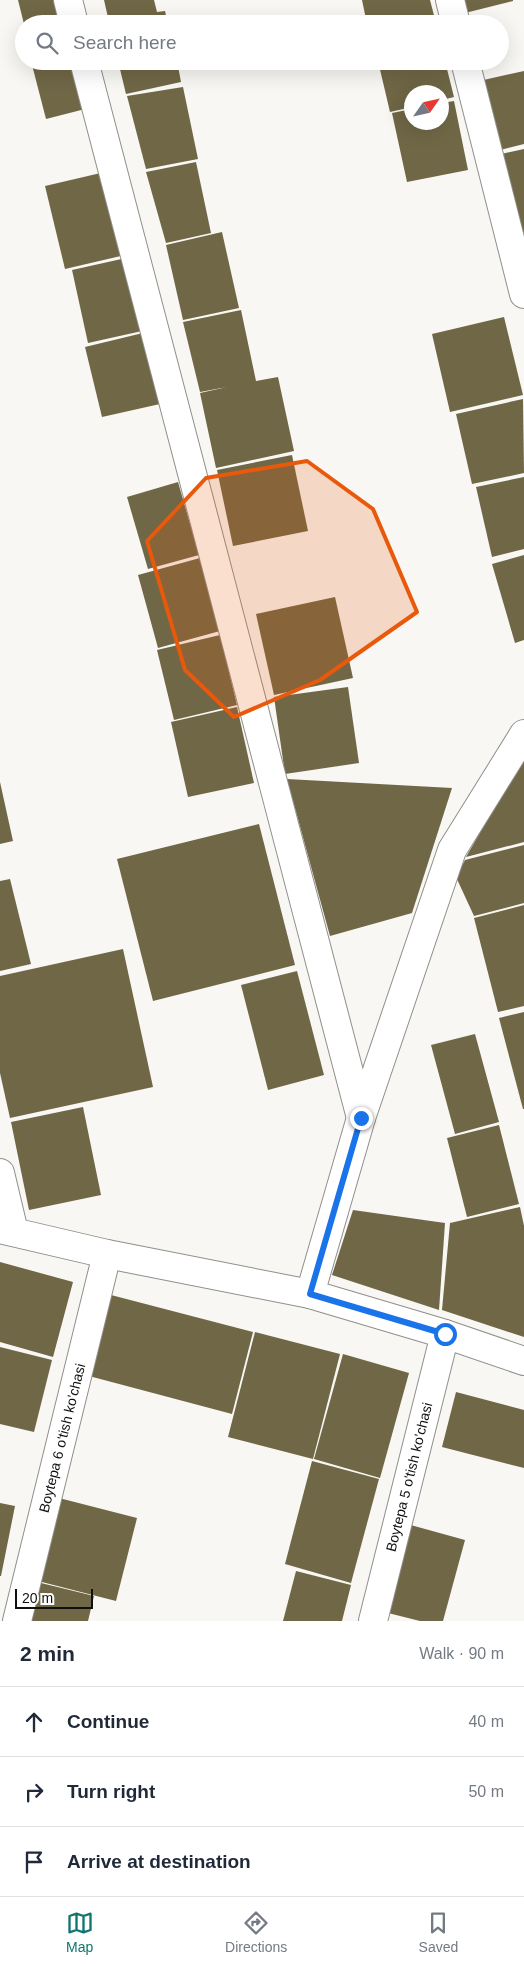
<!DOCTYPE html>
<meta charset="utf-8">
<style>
body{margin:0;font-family:Helvetica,sans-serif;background:#f2f2f3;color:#1f2937}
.compass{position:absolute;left:404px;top:85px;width:45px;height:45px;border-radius:50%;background:#fff;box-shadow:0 5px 20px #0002;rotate:56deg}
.scale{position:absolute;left:15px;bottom:12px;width:78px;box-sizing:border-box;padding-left:5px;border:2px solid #10100f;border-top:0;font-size:14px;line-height:18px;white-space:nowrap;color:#10100f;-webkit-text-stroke:4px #fff;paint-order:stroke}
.stop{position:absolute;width:15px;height:15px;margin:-11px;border:4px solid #1a73e8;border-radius:50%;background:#fff}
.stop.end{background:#1a73e8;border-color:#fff;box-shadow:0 1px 5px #0008}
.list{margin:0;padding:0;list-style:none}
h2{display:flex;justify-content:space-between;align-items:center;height:65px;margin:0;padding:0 20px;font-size:21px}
h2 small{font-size:16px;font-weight:400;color:#747a83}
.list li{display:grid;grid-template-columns:32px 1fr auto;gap:15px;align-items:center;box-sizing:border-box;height:70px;padding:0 20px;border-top:1px solid #e0e1e3}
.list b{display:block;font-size:19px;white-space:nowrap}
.list em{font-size:16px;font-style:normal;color:#747a83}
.icon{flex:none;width:28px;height:28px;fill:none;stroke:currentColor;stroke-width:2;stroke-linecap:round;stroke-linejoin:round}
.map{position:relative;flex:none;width:524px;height:1621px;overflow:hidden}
.search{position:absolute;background:#fff;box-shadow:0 5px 20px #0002;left:15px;right:15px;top:15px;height:55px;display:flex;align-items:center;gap:12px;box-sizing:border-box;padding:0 18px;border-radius:28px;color:#747a83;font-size:19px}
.sheet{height:275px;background:#fff}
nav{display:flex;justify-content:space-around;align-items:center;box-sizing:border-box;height:70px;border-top:1px solid #e0e1e3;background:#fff;font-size:14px;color:#747a83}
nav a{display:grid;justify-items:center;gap:2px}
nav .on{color:#0f766e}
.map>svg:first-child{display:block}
</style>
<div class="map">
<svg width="524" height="1621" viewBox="0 0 524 1621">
<rect width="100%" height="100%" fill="#f8f7f3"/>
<!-- building -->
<g fill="#706746">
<path d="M18 0H59L66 24H24Z"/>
<path d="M104 0H154L157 12 165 11 168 24H110L141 15 109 22Z"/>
<path d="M362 0H430L436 23 367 24Z"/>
<path d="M457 0H513V1L461 14Z"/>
<path d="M31 61H76L89 108 46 119Z"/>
<path d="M118 61H177L181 82 126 94Z"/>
<path d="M378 61H445L454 97 442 100V92H412V107L390 112Z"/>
<path d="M524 71V144L496 151 479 81Z"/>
<path d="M183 87 198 159 146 169 127 96Z"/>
<path d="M454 101 468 170 407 182 392 113 412 109V122H442V103Z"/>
<path d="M524 149V232L514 234 497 155Z"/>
<path d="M196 162 211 233 166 243 146 172Z"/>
<path d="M105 172 125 255 65 269 45 186Z"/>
<path d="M222 232 239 308 183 320 166 245Z"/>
<path d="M126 258 142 331 88 343 72 270Z"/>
<path d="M241 310 256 381 278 377 294 451 216 468 200 393 227 387 200 392 183 322Z"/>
<path d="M504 317 523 395 450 412 432 334Z"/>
<path d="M143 333 160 404 102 417 85 347Z"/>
<path d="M523 399 524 473 472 484 456 414Z"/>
<path d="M292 455 308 531 233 546 217 470Z"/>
<path d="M524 477V549L492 557 476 487Z"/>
<path d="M178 482 199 555 148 569 127 497Z"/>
<path d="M524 555V640L515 643 492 564Z"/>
<path d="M200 558 220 631 158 648 138 575Z"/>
<path d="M335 597 353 678 274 695 256 614Z"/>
<path d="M220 635 237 705 174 720 157 650Z"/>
<path d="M348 687 359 763 285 774 274 697Z"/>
<path d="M237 707 254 783 188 797 171 722Z"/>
<path d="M524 756V842L466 857Z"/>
<path d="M287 779 452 788 412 913 330 936Z"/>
<path d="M0 782 13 841 0 844Z"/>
<path d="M259 824 295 965 153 1001 117 859Z"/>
<path d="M524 845V903L474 916 456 877 465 860Z"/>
<path d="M10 879 31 964 0 971V881Z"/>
<path d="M524 905V1006L498 1012 474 918Z"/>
<path d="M123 949 153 1087 10 1118 0 1073V976Z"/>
<path d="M297 971 324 1075 268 1090 241 985Z"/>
<path d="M524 1012V1109H523L499 1018Z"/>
<path d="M475 1034 499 1122 455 1134 431 1045Z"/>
<path d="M83 1107 101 1195 29 1210 11 1122Z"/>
<path d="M499 1125 519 1204 467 1217 447 1138Z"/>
<path d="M520 1207 524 1226V1337L442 1310 450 1223Z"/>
<path d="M353 1210 445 1223 439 1310 332 1275Z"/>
<path d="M0 1262 73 1282 53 1357 0 1342Z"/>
<path d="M111 1295 253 1332 232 1414 89 1376Z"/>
<path d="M255 1332 340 1354 313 1459 228 1437Z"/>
<path d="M0 1347 52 1360 34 1432 0 1424Z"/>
<path d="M343 1354 409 1373 380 1478 314 1459Z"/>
<path d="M456 1392 524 1410V1468L442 1447Z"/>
<path d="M312 1461 379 1479 351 1583 285 1564Z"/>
<path d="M59 1498 137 1518 116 1601 38 1581Z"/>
<path d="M0 1503 15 1506 1 1576H0Z"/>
<path d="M407 1524 465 1540 443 1621H420L384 1612Z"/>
<path d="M296 1571 351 1585 342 1621H283Z"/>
<path d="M37 1582 94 1596 88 1621H28Z"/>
</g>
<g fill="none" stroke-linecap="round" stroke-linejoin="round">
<defs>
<g id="minor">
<path d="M68 0 74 24"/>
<path d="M450 0 456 24"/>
<path d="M84 61 361 1118"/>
<path d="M465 61 524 294"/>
<path d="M0 1173 14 1232"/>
<path d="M0 1229 107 1254 310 1294 445 1334 524 1361"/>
<path d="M310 1294 361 1118 452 850 524 734"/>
<path d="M17 1621 107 1254"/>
<path d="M373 1621 445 1334"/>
</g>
</defs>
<!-- minor casing -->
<use href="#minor" stroke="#908f8b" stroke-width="30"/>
<!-- minor -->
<use href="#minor" stroke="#fff" stroke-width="28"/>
</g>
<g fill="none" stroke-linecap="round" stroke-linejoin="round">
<!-- route -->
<path stroke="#1a73e8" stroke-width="6" d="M361 1118 310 1294 445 1334"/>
</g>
<!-- marked area -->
<path fill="#e8590c" fill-opacity="0.2" stroke="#e8590c" stroke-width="4" stroke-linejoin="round" d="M307 461 373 509 417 612 320 680 234 717 185 670 147 541 206 478Z"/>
<g text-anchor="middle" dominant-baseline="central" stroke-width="4" stroke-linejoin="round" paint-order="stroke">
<!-- street labels -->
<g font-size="14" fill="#10100f" stroke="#fff">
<text transform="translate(62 1438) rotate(-76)">Boytepa 6 o'tish ko'chasi</text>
<text transform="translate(409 1477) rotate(-76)">Boytepa 5 o'tish ko'chasi</text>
</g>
</g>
</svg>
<svg class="compass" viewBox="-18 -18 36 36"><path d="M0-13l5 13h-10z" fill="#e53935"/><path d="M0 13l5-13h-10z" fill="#747a83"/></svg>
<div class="scale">20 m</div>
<div class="stop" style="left:445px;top:1334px"></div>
<div class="stop end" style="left:361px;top:1118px"></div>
<div class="search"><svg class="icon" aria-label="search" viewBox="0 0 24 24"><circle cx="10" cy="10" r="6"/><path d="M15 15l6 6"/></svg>Search here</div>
</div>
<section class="sheet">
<h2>2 min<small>Walk · 90 m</small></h2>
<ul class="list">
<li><svg class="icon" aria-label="ahead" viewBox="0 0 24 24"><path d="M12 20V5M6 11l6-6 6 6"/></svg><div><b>Continue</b></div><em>40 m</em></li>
<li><svg class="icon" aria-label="right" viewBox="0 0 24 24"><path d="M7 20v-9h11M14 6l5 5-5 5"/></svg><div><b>Turn right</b></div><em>50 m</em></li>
<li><svg class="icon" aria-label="arrive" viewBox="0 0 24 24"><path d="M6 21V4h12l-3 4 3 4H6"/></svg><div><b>Arrive at destination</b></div></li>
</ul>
</section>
<nav>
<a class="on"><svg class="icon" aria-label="map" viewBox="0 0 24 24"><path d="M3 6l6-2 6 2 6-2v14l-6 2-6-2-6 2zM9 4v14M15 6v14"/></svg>Map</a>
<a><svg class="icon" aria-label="directions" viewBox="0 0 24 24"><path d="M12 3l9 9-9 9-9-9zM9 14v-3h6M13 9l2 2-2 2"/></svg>Directions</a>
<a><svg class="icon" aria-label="saved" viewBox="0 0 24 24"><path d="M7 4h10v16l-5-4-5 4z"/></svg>Saved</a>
</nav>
